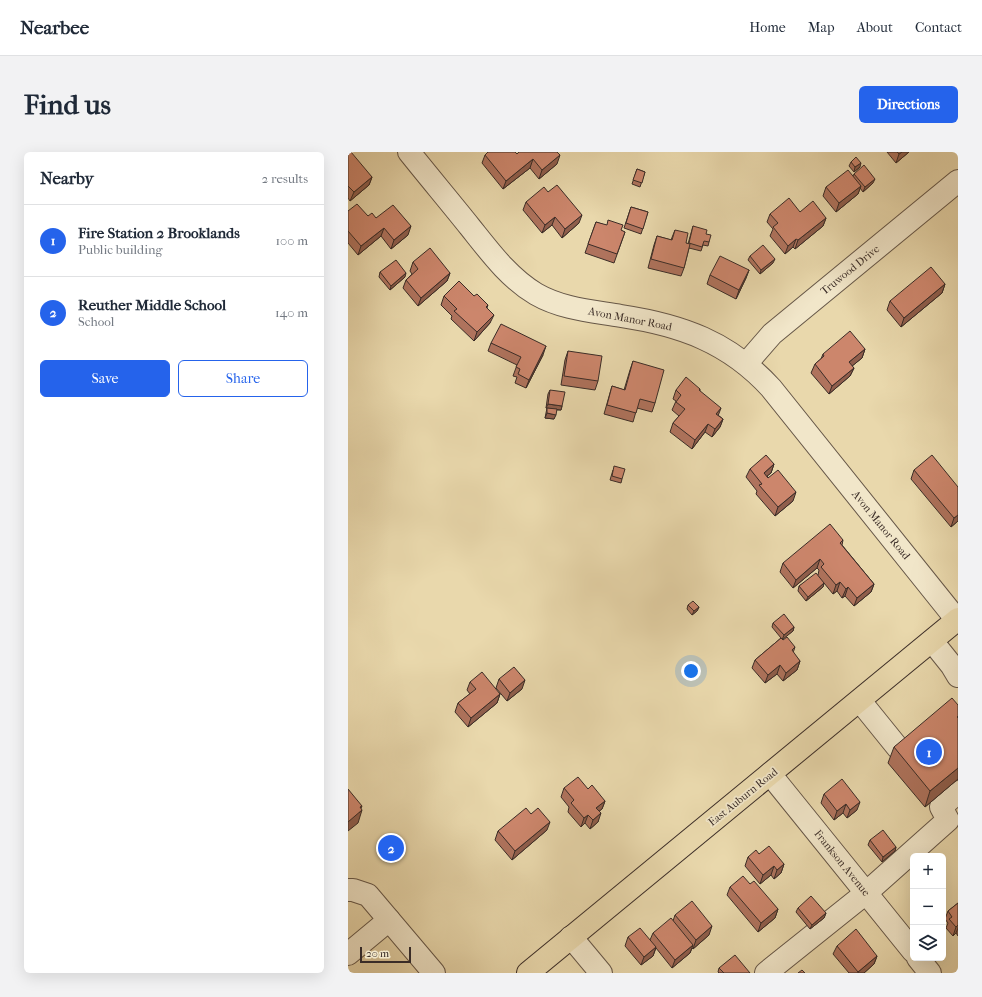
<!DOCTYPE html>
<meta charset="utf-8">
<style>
body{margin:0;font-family:"IM FELL French Canon",serif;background:#f2f2f3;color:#1f2937}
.controls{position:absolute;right:12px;bottom:12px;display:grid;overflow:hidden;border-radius:6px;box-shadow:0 4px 16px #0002}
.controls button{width:36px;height:36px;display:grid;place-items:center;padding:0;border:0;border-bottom:1px solid #e0e1e3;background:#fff;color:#1f2937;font:20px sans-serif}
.scale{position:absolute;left:12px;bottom:10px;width:51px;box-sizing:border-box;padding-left:4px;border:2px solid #3a2c27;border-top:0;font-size:11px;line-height:14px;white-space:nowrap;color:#3a2c27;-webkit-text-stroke:3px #f1e6c9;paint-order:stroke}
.you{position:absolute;left:343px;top:519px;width:14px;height:14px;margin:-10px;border:3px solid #fff;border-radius:50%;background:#1a73e8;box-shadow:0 0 0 6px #1a73e833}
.badge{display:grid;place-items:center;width:26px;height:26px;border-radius:50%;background:#2563eb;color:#fff;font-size:13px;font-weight:700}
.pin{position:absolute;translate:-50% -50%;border:2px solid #fff;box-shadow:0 1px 4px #0006}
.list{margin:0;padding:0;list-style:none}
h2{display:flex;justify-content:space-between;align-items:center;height:52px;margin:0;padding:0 16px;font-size:17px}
h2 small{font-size:13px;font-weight:400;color:#747a83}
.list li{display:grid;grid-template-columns:26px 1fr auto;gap:12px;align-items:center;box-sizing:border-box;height:72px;padding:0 16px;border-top:1px solid #e0e1e3}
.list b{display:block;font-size:15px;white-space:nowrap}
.list p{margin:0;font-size:13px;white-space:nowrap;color:#747a83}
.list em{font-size:13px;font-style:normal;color:#747a83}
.actions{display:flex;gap:8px;padding:12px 16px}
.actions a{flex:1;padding:9px 0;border:1px solid #2563eb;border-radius:6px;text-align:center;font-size:14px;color:#2563eb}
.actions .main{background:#2563eb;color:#fff}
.icon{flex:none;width:22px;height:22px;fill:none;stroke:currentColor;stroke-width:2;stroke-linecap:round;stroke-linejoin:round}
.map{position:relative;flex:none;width:610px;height:821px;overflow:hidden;border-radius:6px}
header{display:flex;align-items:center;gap:24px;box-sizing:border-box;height:56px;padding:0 20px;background:#fff;border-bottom:1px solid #e0e1e3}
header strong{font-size:19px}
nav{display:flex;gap:22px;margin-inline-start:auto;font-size:14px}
.intro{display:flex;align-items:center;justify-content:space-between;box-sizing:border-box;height:96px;padding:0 24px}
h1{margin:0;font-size:28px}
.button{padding:10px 18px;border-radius:6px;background:#2563eb;color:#fff;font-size:14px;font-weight:700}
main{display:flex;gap:24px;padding:0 24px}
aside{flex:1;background:#fff;border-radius:6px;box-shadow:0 4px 16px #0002}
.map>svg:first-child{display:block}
</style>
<header>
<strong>Nearbee</strong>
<nav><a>Home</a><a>Map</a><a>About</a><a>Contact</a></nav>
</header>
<div class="intro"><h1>Find us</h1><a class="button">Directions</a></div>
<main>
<aside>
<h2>Nearby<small>2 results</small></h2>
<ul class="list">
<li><span class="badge">1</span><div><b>Fire Station 2 Brooklands</b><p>Public building</p></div><em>100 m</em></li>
<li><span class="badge">2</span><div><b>Reuther Middle School</b><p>School</p></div><em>140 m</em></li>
</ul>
<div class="actions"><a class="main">Save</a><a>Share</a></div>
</aside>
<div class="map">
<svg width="610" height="821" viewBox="0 0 610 821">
<rect width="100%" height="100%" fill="#e9d8ac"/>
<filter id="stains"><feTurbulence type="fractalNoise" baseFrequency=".005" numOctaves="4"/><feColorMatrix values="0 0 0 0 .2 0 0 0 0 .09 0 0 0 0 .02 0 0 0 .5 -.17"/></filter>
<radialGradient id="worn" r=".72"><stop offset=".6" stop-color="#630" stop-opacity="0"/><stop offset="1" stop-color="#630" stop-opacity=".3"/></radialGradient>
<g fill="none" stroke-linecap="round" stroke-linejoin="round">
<defs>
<g id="minor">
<path d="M61 0C81 25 102 50 122 75 142 100 161 126 188 142 214 157 244 159 273 164 333 173 381 190 423 236L609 468"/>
<path d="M398 212 424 182 610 29"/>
<path d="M584 489 604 514 610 524"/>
<path d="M512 549 550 596"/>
<path d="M422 622 565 799"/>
<path d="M0 738H5L20 743 86 821"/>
<path d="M223 785 253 821"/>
<path d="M0 802 41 768"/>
<path d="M570 806 582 821"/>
<path d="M418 821 518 741 600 668 593 655 610 640"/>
</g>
<path id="major" d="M180 821 610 467"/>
</defs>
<!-- minor casing -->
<use href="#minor" stroke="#665748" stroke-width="24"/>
<!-- major casing -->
<use href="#major" stroke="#3a2c27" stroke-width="24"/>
<!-- minor -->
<use href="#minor" stroke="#f1e6c9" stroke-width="22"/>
<!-- major -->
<use href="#major" stroke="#e9d8ac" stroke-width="22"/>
</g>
<!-- wall -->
<g fill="#af735d" stroke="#3a2c27">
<path d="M539 0H561L548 11Z"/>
<path d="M169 2 209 12 191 27 182 16 155 37 134 11 137 3Z"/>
<path d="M0 3 24 25 21 33 2 49 0 46Z"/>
<path d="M503 10 512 15 506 20 501 14Z"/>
<path d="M289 17 297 20 292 35 284 32Z"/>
<path d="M506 22 525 31 515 40 512 36 510 42 488 60 475 44 478 35 505 24Z"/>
<path d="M200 40 231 71 214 86 204 73 194 81 175 58 178 50Z"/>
<path d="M283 55 300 60 293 82 276 76Z"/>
<path d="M0 59 20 64 60 83 43 97 33 84 10 103 0 91Z"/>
<path d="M452 60 478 66 475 74 447 97 445 95 437 102 422 84 425 77 419 70 422 62Z"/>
<path d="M248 70 277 80 266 111 237 101Z"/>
<path d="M345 74 358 82 361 90 360 94 355 93 353 99 341 96 336 116 333 124 300 116 306 93 309 84 323 88 327 78 338 91 340 92Z"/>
<path d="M402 104 425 111 412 122 400 108Z"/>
<path d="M65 110 102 121 99 129 70 154 55 136 58 128 64 122 62 119Z"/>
<path d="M401 118 398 126 388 147 359 132 362 123Z"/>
<path d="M32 120 57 125 42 138 31 125Z"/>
<path d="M597 132 594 141 553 175 539 158 542 149Z"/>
<path d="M96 144H126L140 153 139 156 142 171 126 189 103 167 104 164 93 153Z"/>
<path d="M143 191 195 203 178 236 167 231 169 225 165 224 169 213 140 199Z"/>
<path d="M517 197 514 206 504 214 506 216 502 224 481 242 463 221 467 212 473 207 475 202Z"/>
<path d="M220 199 250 229 247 238 213 233 217 208Z"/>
<path d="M285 209 307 251 304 260 289 256 285 270 256 262 264 234 276 238 282 218Z"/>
<path d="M352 237V239L370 263 375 267 372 275 364 285 357 280 344 297 322 280 325 271 331 264 324 258 328 249 325 247 328 238Z"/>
<path d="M202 238 214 254 213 258H208L206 267 197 266 199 256H198L200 242Z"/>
<path d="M426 312 423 321 419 324 445 349 427 364 408 342 409 339 398 325 402 317Z"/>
<path d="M265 318 274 327 273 331 262 328Z"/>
<path d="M566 318 610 335V369L603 375 563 327Z"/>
<path d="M495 388 494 393 526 432 523 440 506 454 497 444 494 446 489 439 485 442 476 431 475 435 458 449 450 439 451 434 470 423 471 418 469 416 445 436 432 420 435 411Z"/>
<path d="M340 453 351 455 349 459 344 463 339 457Z"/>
<path d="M425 471 446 475 445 479 434 487 447 495 445 501 452 509 449 518 435 529 429 522 417 531 404 516 407 508 433 486 424 475Z"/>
<path d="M151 527 174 537 159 549 148 536Z"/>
<path d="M122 530 152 542 149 551 120 575 107 560 110 551 122 542 119 538Z"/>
<path d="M610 553V627L577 655 540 611 546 595Z"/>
<path d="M216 636 240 637 257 649 254 657 251 659 250 670 242 677 237 671 233 675 220 660 221 655 213 645Z"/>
<path d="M476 642 509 658 499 666 495 661 486 668 473 651Z"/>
<path d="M183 662 199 678 164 708 147 688 150 679Z"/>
<path d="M522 688 548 695 547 699 534 710 520 693Z"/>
<path d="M411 702 436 712 433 721 426 727 423 723 412 732 397 714 400 705Z"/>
<path d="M402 732 430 757 427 766 410 780 379 743 382 735Z"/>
<path d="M610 751V784L608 781 605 784 598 776 600 771 597 767 600 759Z"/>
<path d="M450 756 478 761 476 766 462 777 448 760Z"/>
<path d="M327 763 361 783 345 797 344 796 342 801 324 816 308 796 305 804 293 813 277 794 280 785 302 788 305 781 325 769Z"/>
<path d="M489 794 529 804 526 812 516 821H501L485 802Z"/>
<path d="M371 816 402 821H371L370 820Z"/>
</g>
<!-- shaded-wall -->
<g fill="#8f5e4c" stroke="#3a2c27">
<path d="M554 0H561L548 11 551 2Z"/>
<path d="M212 3 209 12 191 27 194 18Z"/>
<path d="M185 7 182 16 155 37 158 29Z"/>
<path d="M513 11 512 15 506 20 507 15Z"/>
<path d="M24 25 21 33 2 49 6 40Z"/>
<path d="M527 27 525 31 515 40 517 35Z"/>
<path d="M513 34 510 42 488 60 491 51Z"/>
<path d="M234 63 231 71 214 86 217 77Z"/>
<path d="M207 65 204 73 194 81 197 73Z"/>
<path d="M478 66 475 74 447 97 450 88Z"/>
<path d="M63 74 60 83 43 97 46 88Z"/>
<path d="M36 76 33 84 10 103 13 94Z"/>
<path d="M448 87 445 95 437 102 440 94Z"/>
<path d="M427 107 425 111 412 122 413 118Z"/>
<path d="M401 118 398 126 388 147 391 138Z"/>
<path d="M58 121 57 125 42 138 43 134Z"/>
<path d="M102 121 99 129 70 154 73 146Z"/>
<path d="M597 132 594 141 553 175 556 166Z"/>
<path d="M146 163 142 171 126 189 129 180Z"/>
<path d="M198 194 195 203 178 236 181 228Z"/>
<path d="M517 197 514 206 498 219 501 210Z"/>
<path d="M506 216 502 224 481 242 484 234Z"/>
<path d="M200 252 214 254 213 258 198 256Z"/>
<path d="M373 256 370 264 368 262Z"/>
<path d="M199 261 208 263 206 267 197 266Z"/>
<path d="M375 267 372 275 364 285 367 277Z"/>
<path d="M360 272 357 280 344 297 347 288Z"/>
<path d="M426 312 423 321 413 329 416 321Z"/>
<path d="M448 340 445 349 427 364 430 355Z"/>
<path d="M610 363V369L603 375 606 366Z"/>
<path d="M472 407 469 416 445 436 448 428Z"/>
<path d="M492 430 489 439 485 442 488 433Z"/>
<path d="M476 431 475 435 458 449 460 445Z"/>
<path d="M526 432 523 440 506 454 509 446Z"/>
<path d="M500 435 497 444 494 446 498 437Z"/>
<path d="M351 455 349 459 344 463 346 459Z"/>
<path d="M446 475 445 479 434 488 436 483Z"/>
<path d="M452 509 449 518 435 529 438 521Z"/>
<path d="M432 513 429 522 417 531 420 523Z"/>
<path d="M177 528 174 537 159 549 162 541Z"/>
<path d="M152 542 149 551 120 575 123 566Z"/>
<path d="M610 616V627L577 655 582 639Z"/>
<path d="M257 649 254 657 245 664 248 656Z"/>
<path d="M512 650 509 658 499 666 502 658Z"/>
<path d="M498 652 495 661 486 668 489 659Z"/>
<path d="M14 654 11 661 14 658 10 671 0 679V670L12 655Z"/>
<path d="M253 661 250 670 242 677 245 668Z"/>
<path d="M240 663 237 671 233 675 236 666Z"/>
<path d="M202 670 199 678 164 708 167 699Z"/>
<path d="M548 695 547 699 534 710 535 705Z"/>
<path d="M436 712 433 721 426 727 429 718Z"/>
<path d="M426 714 423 723 412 732 415 723Z"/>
<path d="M430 757 427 766 410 780 413 771Z"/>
<path d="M478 761 476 766 462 777 464 773Z"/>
<path d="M610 773V776L608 781 605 784 608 775Z"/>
<path d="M364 774 361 783 345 797 348 788Z"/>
<path d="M345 793 342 801 324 816 327 808Z"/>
<path d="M308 795 305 804 293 813 296 805Z"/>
<path d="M529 804 526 812 516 821H510V820Z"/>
</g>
<!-- building -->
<g fill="#cc866c" stroke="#3a2c27">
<path d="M3 0 24 25 6 40 0 34V3Z"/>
<path d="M140 0H167L169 2 171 0H209L212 3 194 18 185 7 158 29 137 3Z"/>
<path d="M549 0H554L551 2Z"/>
<path d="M508 5 513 11 507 15 503 10Z"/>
<path d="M516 13 527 27 517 35 506 22Z"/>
<path d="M289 17 297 20 294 31 285 28Z"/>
<path d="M500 18 513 34 491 51 478 35Z"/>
<path d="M209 33 234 63 217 77 207 65 197 73 178 50 196 35 200 40Z"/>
<path d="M441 46 452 60 465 49 478 66 450 88 448 87 440 94 425 75 430 71 422 62Z"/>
<path d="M9 52 20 64 24 61 28 66 45 53 63 74 46 88 36 76 13 94 0 79V59Z"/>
<path d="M283 55 300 60 295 77 278 71Z"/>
<path d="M260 68 275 73 273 78 277 80 269 102 240 92 248 70 259 73Z"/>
<path d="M345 74 359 78 358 82 363 83 361 90 356 89 354 95 341 91Z"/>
<path d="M327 78 340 81 338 91 342 92 336 116 303 107 309 84 324 88Z"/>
<path d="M415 93 427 107 413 118 402 104Z"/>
<path d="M82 96 102 121 73 146 58 128 70 117 65 110Z"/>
<path d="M372 104 401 118 391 138 362 123Z"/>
<path d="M48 108 58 121 43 134 32 120Z"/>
<path d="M583 115 597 132 556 166 542 149Z"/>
<path d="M111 129 126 144 129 142 140 153 138 155 146 163 129 180 106 159 109 157 96 144Z"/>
<path d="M153 172 198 194 181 228 170 222 172 217 168 215 173 205 143 191Z"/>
<path d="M502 179 517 197 501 210 506 216 484 234 467 212 476 204 475 202Z"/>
<path d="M220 199 254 204 250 229 216 224Z"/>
<path d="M285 209 316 218 307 251 292 247 288 261 259 253 264 234 277 238Z"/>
<path d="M338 225 352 237 351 238 373 256 368 262 375 267 367 277 360 272 347 288 325 271 337 257 328 250 333 243 328 238Z"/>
<path d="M202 238 217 240 214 254 200 252Z"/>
<path d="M199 256 209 257 208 263 199 261Z"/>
<path d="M418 303 426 312 416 321 420 326 430 318 448 340 430 355 411 333 414 332 402 317Z"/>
<path d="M584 303 610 335V363L606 366 566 318Z"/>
<path d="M266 314 277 317 274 327 264 324Z"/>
<path d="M482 372 495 388 492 391 526 432 509 446 500 435 498 437 492 430 488 433 473 415 476 412 472 407 448 428 435 411Z"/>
<path d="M468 421 476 431 460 445 451 434Z"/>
<path d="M345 449 351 455 346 459 340 453Z"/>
<path d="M436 462 446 475 436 483 425 471Z"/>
<path d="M439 485 447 495 444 498 452 509 438 521 432 513 420 523 407 508 433 486 435 488Z"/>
<path d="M166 515 177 528 162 541 151 527Z"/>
<path d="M134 520 152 542 123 566 110 551 128 537 122 530Z"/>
<path d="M604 546 610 553V564L609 565 610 566V616L582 639 546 595Z"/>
<path d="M230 625 240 637 244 633 257 649 248 656 253 661 245 668 240 663 236 666 223 651 226 648 216 636Z"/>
<path d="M494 627 512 650 502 658 498 652 489 659 476 642Z"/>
<path d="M0 637 14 654 12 655 14 658 0 670Z"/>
<path d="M178 656 183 662 190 656 202 670 167 699 150 679Z"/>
<path d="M535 678 548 695 535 705 522 688Z"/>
<path d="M421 694 436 712 429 718 426 714 415 723 400 705 408 698 411 702Z"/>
<path d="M395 724 402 732 406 729 430 757 413 771 382 735Z"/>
<path d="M463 744 478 761 464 773 450 756Z"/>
<path d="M344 749 364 774 348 788 327 763Z"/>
<path d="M610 751V773L608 775 601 767 604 765 600 759Z"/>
<path d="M323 766 345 793 327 808 305 781Z"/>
<path d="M292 776 308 795 296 805 280 785Z"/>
<path d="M508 777 529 804 510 820 489 794Z"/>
<path d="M387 803 402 821H376L371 816Z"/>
<path d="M454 818 457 821H450Z"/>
</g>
<g text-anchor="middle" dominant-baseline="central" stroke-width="3.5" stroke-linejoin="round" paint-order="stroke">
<!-- street labels -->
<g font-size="11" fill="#3a2c27" stroke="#f1e6c9">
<text transform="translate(502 118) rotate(-39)">Truwood Drive</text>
<text transform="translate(282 167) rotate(11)">Avon Manor Road</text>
<text transform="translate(533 373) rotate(51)">Avon Manor Road</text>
<text transform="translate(395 645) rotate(-39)">East Auburn Road</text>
<text transform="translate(494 711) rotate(51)">Frankson Avenue</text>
</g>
</g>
<rect width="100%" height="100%" filter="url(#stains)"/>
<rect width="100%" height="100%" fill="url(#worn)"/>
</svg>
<div class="controls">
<button>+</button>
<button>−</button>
<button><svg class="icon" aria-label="layers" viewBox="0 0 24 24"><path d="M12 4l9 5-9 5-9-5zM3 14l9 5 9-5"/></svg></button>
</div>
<div class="scale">20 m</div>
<div class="you"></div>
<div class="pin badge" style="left:581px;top:600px">1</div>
<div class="pin badge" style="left:43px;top:696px">2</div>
</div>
</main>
